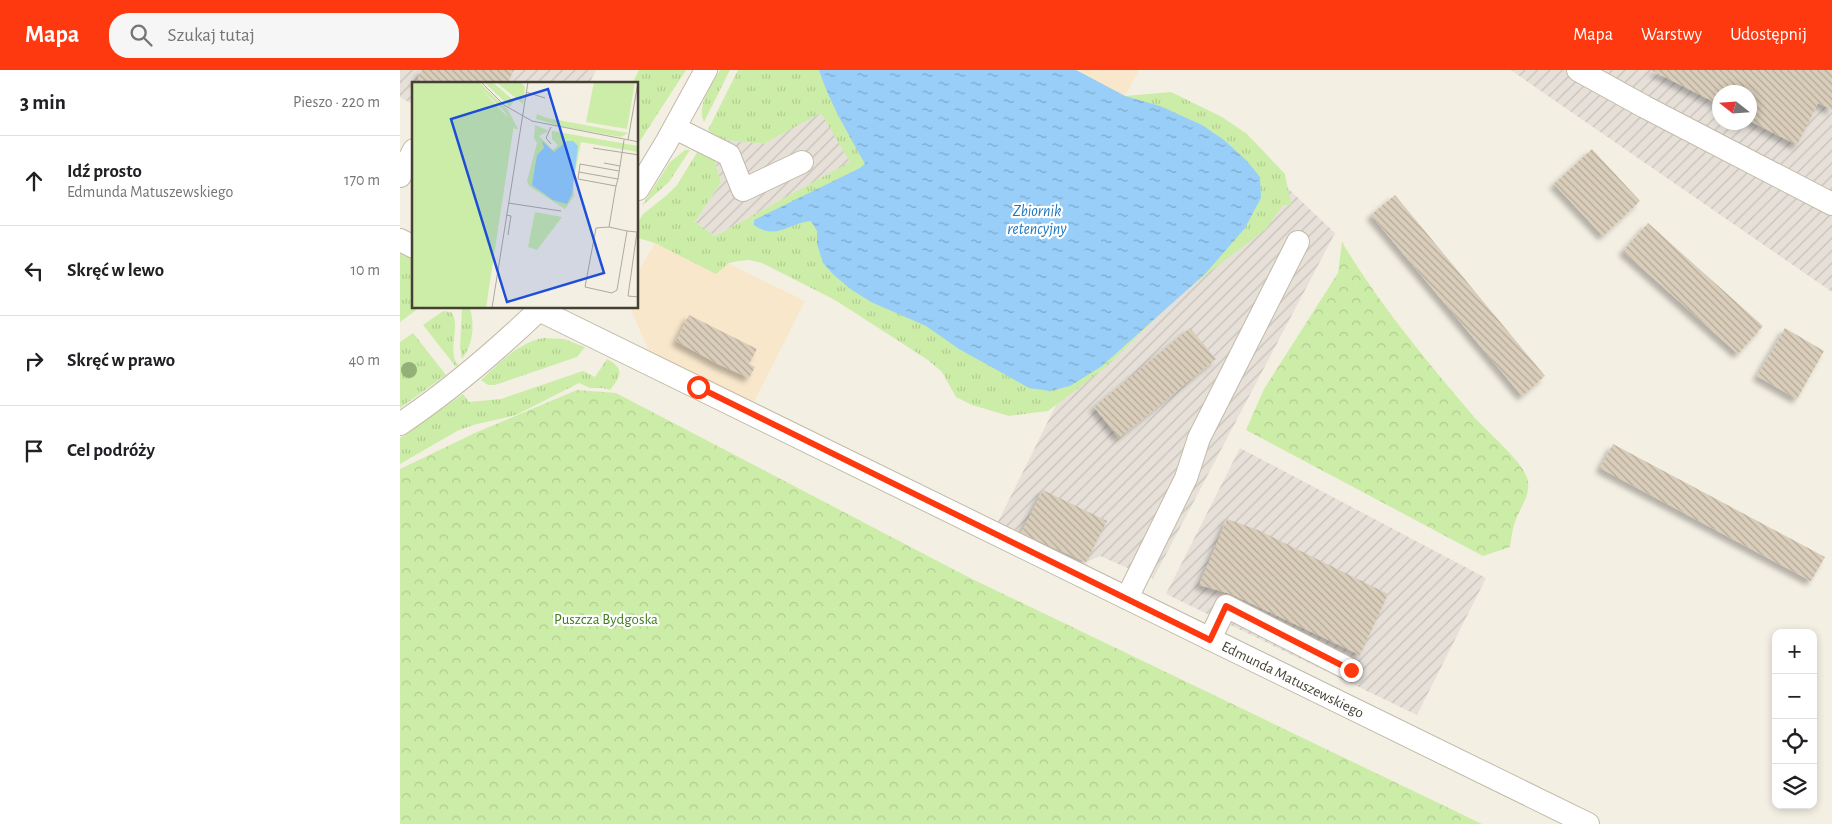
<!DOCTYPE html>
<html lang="pl">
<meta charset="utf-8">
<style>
body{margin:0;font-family:"Alegreya Sans",sans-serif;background:#f6f6f6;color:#202124}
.controls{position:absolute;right:15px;bottom:15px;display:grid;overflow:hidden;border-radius:10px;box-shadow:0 2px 8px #0003}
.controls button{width:45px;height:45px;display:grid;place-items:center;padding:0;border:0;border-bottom:1px solid #e0e0e0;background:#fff;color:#202124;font:25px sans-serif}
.compass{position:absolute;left:1312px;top:15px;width:45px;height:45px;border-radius:50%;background:#fff;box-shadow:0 2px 8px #0003;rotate:287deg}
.stop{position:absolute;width:15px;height:15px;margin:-11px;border:4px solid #ff390f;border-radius:50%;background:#fff}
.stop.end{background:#ff390f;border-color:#fff;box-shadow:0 1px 5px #0008}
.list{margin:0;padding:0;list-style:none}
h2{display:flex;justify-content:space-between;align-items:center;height:65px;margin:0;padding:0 20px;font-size:21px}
h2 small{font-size:16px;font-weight:400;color:#757577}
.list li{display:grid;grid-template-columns:32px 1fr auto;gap:15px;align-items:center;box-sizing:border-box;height:90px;padding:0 20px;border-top:1px solid #e0e0e0}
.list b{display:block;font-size:19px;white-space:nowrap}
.list p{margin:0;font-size:16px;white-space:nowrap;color:#757577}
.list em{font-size:16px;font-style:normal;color:#757577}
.icon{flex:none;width:28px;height:28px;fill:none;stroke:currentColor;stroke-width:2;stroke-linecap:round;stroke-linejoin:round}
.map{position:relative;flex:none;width:1432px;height:754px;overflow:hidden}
header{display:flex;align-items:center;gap:30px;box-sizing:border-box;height:70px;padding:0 25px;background:#ff390f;color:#fff}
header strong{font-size:24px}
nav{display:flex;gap:28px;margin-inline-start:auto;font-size:18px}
.search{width:350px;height:45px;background:#f6f6f6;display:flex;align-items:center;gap:12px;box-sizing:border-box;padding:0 18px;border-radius:20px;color:#757577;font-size:19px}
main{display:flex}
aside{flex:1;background:#fff}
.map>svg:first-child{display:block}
</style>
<header>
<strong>Mapa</strong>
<div class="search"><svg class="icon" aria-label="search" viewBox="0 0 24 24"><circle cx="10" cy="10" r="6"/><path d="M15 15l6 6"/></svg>Szukaj tutaj</div>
<nav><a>Mapa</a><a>Warstwy</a><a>Udostępnij</a></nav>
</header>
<main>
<aside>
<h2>3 min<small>Pieszo · 220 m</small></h2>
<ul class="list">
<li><svg class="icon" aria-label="ahead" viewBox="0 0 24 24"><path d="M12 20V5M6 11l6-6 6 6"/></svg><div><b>Idź prosto</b><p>Edmunda Matuszewskiego</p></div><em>170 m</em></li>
<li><svg class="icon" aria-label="left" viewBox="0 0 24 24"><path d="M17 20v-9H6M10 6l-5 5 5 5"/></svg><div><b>Skręć w lewo</b></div><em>10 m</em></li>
<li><svg class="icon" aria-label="right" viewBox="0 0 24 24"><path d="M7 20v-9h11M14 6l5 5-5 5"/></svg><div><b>Skręć w prawo</b></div><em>40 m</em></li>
<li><svg class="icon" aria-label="arrive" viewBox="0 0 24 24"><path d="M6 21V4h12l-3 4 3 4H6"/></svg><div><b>Cel podróży</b></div></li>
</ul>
</aside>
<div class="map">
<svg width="1432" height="754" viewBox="0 0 1432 754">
<defs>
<pattern id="industrial-furrows" width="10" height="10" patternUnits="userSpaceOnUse" patternTransform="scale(1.25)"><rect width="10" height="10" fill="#e6e0d9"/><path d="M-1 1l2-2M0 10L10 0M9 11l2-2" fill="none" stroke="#c7c1bb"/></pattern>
<pattern id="grass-tufts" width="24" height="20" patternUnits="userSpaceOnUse" patternTransform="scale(1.25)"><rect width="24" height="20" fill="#cceda7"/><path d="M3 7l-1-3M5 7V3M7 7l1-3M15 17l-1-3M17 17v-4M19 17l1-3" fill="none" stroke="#b1cc90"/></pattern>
<pattern id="forest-crowns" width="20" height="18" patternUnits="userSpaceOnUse" patternTransform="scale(1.25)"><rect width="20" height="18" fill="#cceda7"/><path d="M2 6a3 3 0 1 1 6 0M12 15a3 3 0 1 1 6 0" fill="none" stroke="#b1cc90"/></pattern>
<pattern id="water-ripples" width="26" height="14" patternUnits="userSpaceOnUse" patternTransform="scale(1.25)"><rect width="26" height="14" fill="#98cef8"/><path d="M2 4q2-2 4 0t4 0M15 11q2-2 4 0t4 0" fill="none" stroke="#7ea9c9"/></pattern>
<pattern id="building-back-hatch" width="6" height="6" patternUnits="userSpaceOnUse" patternTransform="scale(1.25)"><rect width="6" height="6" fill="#dacebb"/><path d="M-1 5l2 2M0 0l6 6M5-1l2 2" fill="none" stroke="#b3a999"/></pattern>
<filter id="shadow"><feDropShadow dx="-4.5" dy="4.5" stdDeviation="2.5" flood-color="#0004"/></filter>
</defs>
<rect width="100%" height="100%" fill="#f4efe3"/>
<!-- commercial -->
<g fill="#f9e7cb">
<path d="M676 0H739L725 26Z"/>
<path d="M262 161 405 231 354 332 251 285 230 238H238V202Z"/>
</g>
<!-- industrial -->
<g fill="url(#industrial-furrows)" fill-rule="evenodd">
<path d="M0 0H196L189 14H14V35L0 27Z"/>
<path d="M1111 0H1432V222L1148 26ZM1320 22H1350V52H1320Z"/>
<path d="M421 42 451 92 315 166 295 152 321 112 315 92 326 70 363 74Z"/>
<path d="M879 110 935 163 753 509 700 486 686 492 598 452 656 335 863 151Z"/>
<path d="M840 378 1086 508 1017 645 766 524Z"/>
</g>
<!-- grass -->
<g fill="url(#grass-tufts)">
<path d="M239 0H286L238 74V14H232Z"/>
<path d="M320 0H330L304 52C296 35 312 15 320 0Z"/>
<path d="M338 0H676L725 26 771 22 822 47 847 64 885 104 891 135H883L866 159 778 226 706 297 648 341 609 346 572 335 556 327 542 302 528 290 435 230 362 193 349 190 338 191 329 193 316 204 255 173 238 168V152L243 144 267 125 277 115 298 81 316 89 315 92 321 112 295 152 315 166 450 92 421 43 363 74 326 70 324 73 317 68 308 60Z"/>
<path d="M285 80H290L269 112 242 136 270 92Z"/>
<path d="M0 183 14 189V238H19L0 252Z"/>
<path d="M62 238H70C75 256 73 274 62 289L60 278Z"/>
<path d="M43 241 51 242C62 255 46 279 58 295L56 297 23 255Z"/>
<path d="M13 263 46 305 0 338V272Z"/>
<path d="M144 268 164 269 185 277 177 287 95 315H88L81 310C99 294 118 272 144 268Z"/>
<path d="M207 289C225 299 221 306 210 320L203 318H190L179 313 116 345 73 355 57 361 0 394V368L63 324 69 332 101 329 183 301 195 307Z"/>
</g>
<!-- forest -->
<g fill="url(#forest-crowns)">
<path d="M942 172C979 234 1028 293 1075 348 1088 362 1119 389 1126 405 1134 424 1119 437 1114 455 1112 462 1111 470 1110 477L1083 486 846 360 864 319 938 203Z"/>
<path d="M177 320 216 323 570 508 1082 754H0V399L75 363Z"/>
</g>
<!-- water -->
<path fill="url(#water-ripples)" d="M419 0H676L725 26 760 36 802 55 824 70 847 91 860 107 861 128 845 158 806 203 702 296 670 316 650 321 629 318 559 279 526 256 471 232 449 218 433 204 423 193 417 174V161L411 151C388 153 377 171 354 155V150L460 98 465 94C448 63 430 34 419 0Z"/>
<!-- building -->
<g fill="url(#building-back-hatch)" filter="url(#shadow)">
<path d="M22 0H114L107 14H15Z"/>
<path d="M1251 0H1432V40L1418 33 1397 75 1350 51V22H1320V35Z"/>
<path d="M1192 79 1240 131 1203 166 1154 114Z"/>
<path d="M995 125 1145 306 1122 326 971 145Z"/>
<path d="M1248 153 1363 256 1338 284 1223 181Z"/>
<path d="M289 245 357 279 349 294 355 297 349 308 316 293 276 271Z"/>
<path d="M790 258 816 289 719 368 694 337Z"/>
<path d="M1385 258 1424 281 1397 329 1357 306Z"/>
<path d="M1213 374 1425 487 1411 511 1200 398Z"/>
<path d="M643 420 707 451 686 492 621 463Z"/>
<path d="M827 449 858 460 988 524 960 585 831 524 799 515Z"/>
</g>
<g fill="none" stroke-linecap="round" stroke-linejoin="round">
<defs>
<g id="minor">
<path d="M1178 0 1245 37 1432 134"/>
<path d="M275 58 329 85 343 120 402 92"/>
<path d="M0 106 14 80"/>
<path d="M238 119 266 73 306 0"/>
<path d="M0 170 14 177"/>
<path id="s1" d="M135 238 1188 754"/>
<path d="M0 354C51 320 97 280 141 238"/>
<path d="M727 528 786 408 799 368 898 172"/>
<path d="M810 569 826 536 951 600"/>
</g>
</defs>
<!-- minor casing -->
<use href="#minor" stroke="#c3baa8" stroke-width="24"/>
<!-- minor -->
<use href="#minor" stroke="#fff" stroke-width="22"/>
</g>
<!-- trees -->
<circle fill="#92b178" cx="9" cy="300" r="8"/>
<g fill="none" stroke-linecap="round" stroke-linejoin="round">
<!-- route -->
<path stroke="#ff390f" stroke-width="6" d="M298 317 810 570 826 536 951 600"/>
</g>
<g text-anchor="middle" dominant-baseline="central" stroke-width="4.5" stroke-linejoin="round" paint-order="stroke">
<!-- park labels -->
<g font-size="15" fill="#417e20" stroke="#fff">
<text x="206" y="549">Puszcza Bydgoska</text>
</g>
<!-- street labels -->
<g font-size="15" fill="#463f33" stroke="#fff">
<text stroke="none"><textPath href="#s1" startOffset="844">Edmunda Matuszewskiego</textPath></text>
</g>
<!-- water labels -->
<g font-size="16" font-style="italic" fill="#2077be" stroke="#fff">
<text x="637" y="141">Zbiornik<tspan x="637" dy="18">retencyjny</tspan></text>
</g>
</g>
<!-- overview -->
<g transform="translate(12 12)">
<rect width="226" height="226" fill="#f4efe3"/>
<path d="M62 0H67L96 28 106 47H103L92 29ZM72 0H81L102 19 98 25ZM84 0H109L113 5 111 22ZM182 0H223L215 47 174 40ZM125 32 135 36 216 51 209 55 152 45 124 37ZM123 43 137 49 127 54 141 68 146 63 140 57V49L226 64V70L169 60 161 101 162 114 153 127 117 104 115 99 125 61 122 56Z" fill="#cceda7"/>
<path d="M0 0H63L102 42 74 226H0ZM123 130 150 135 125 168 116 165Z" fill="#cceda7"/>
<path d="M130 59 142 70 155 59H161L166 64 160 112 155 122 141 118 120 103 125 73 132 66Z" fill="#98cef8"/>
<path fill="none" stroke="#aea99d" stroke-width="1" d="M69 0 92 23 120 39 227 60M114 10 133 16M139 45 134 56 139 62M216 58 226 0M181 66 227 73M192 81 208 84M167 90 168 82 207 89M206 97 204 104 166 97 167 90 206 97 212 58M96 121 149 129M94 133 99 134 96 153M197 145 215 149 205 208 200 211 173 205 184 146 197 145 204 104M215 149 225 150 216 214 227 215M80 226 116 0"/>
<path fill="#1d4ed8" fill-opacity="0.15" stroke="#1d4ed8" stroke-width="2.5" d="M136 7 192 191 95 220 39 37Z"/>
<rect width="226" height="226" fill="none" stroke="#463f33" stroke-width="2.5"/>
</g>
</svg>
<div class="controls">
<button>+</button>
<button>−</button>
<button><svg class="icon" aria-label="locate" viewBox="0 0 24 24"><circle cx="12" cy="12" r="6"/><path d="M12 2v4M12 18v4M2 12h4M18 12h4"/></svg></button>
<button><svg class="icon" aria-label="layers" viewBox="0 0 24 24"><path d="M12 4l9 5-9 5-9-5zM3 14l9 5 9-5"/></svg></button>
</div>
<svg class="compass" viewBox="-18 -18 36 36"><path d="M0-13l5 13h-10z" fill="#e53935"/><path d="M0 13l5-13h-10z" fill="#757577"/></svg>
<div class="stop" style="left:298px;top:317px"></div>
<div class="stop end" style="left:951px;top:600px"></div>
</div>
</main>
